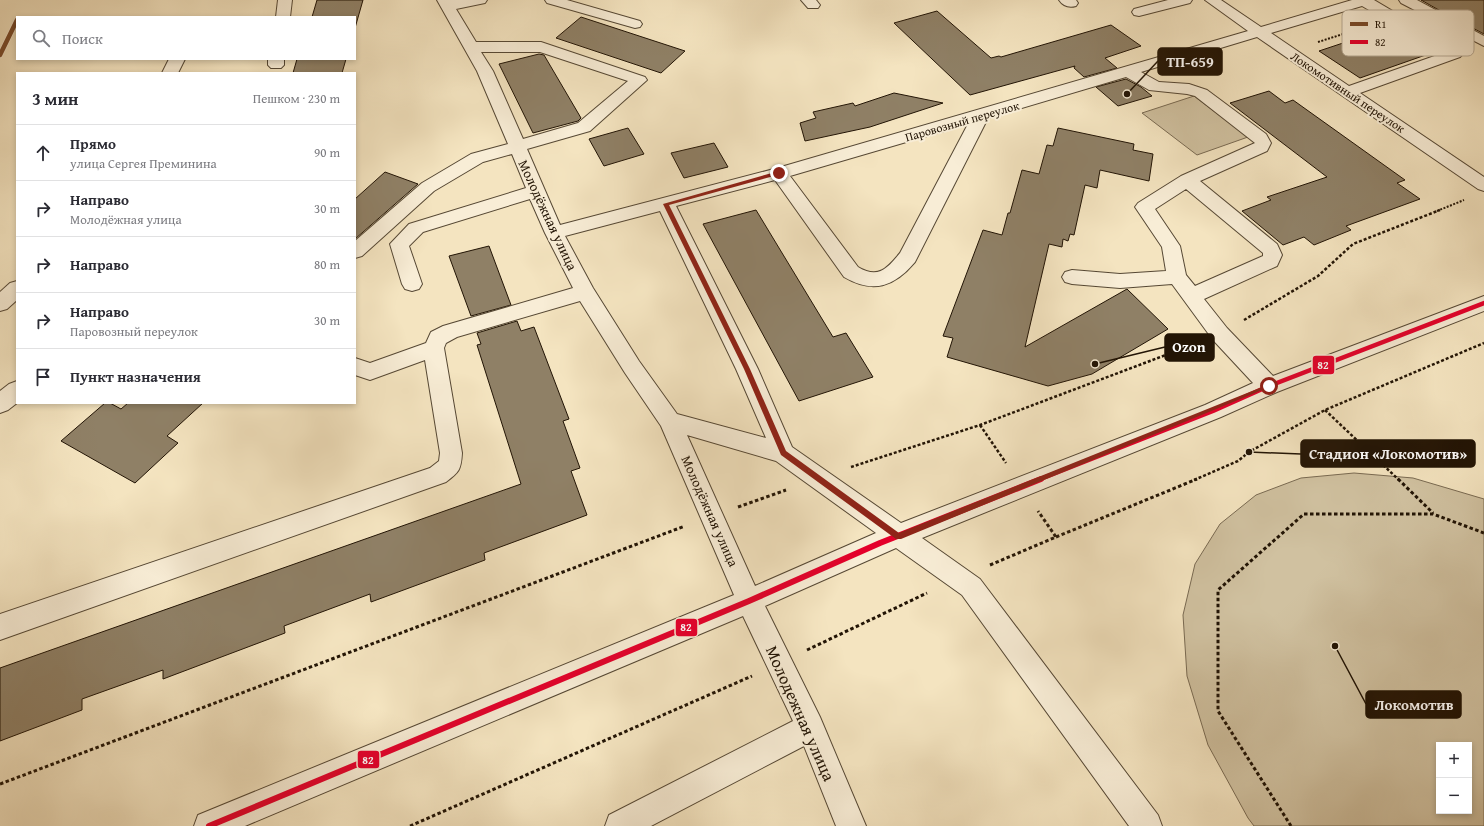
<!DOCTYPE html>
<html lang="ru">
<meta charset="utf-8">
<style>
body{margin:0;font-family:"Gentium Book Plus",serif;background:#f7f7f7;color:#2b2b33}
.controls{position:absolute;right:12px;bottom:12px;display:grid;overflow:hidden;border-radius:0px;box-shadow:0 2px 6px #0003}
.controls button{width:36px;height:36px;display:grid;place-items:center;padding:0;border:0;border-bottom:1px solid #e1e1e2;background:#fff;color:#2b2b33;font:20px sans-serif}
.stop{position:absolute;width:12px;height:12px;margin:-9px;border:3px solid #8f2418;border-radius:50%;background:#fff}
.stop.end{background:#8f2418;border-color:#fff;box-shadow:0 1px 4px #0008}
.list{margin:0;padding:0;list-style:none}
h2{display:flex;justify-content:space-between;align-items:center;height:52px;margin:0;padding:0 16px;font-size:17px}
h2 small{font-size:13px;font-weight:400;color:#7c7c81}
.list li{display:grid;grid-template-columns:26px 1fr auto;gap:12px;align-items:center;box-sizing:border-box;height:56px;padding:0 16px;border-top:1px solid #e1e1e2}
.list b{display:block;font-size:15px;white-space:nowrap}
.list p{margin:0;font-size:13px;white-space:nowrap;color:#7c7c81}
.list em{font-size:13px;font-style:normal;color:#7c7c81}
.icon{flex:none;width:22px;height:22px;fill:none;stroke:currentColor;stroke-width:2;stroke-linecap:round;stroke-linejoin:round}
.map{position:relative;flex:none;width:1484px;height:826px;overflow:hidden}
.search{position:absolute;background:#fff;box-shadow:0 2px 6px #0003;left:16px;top:16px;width:340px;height:44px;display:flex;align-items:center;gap:10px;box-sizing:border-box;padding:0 14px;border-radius:0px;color:#7c7c81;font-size:15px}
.panel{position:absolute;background:#fff;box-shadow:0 2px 6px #0003;left:16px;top:72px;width:340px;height:332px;border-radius:0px}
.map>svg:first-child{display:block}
</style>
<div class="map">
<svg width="1484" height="826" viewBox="0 0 1484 826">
<rect width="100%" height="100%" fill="#f4e4c0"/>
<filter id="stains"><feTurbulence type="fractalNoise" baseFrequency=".005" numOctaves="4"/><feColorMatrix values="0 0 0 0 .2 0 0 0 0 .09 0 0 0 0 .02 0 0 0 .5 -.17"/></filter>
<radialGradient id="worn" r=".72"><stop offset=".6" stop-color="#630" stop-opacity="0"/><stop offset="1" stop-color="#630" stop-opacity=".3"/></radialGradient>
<!-- green -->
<g fill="#d0c1a0" stroke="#796a52" fill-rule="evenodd">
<path d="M1194 96 1248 137 1197 155 1142 113Z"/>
<path d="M1354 473 1413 478 1484 499V826H1254L1248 818 1208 745 1187 676 1183 615 1195 564 1220 524 1256 495 1301 478ZM1439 745H1469V811H1439Z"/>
</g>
<!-- building -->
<g fill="#8f8066" stroke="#221405">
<path d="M317 0H363L355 28V17H312Z"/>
<path d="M1421 0H1484V34L1437 9Z"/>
<path d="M937 11 991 58 999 56 1001 57 1111 25 1141 46 1105 58 1117 68 1084 77 1074 68 1075 66 970 95 894 23Z"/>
<path d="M581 17 685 51 661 73 556 38Z"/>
<path d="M1394 26 1437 51 1360 78 1319 51Z"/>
<path d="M539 54 544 55 581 118 578 121 533 133 499 64Z"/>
<path d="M297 59H346L342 73H293Z"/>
<path d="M1126 79 1141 87 1152 96 1118 106 1096 87Z"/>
<path d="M1269 91 1285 103 1293 100 1405 180 1397 183 1420 199 1346 226 1351 230 1314 245 1304 237 1283 245 1242 211 1271 200 1267 197 1327 177 1230 103Z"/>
<path d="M894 93 943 103 870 127 805 141 800 123 816 118 813 112 853 103 855 106Z"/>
<path d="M628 128 644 154 604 166 589 139Z"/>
<path d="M1058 128 1134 144 1133 150 1153 154 1149 181 1100 170 1097 188 1085 185 1074 235 1070 234 1068 241 1063 239 1062 247 1049 244 1025 347 1127 289 1168 329 1092 374 1048 386 947 357 953 338 943 336 983 230 1002 235 1008 213H1010L1022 170 1039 174 1047 145 1053 146Z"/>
<path d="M714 143 728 167 684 178 671 153Z"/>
<path d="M385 172 418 184 355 239V199Z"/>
<path d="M756 210 833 337 846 333 873 377 799 401 703 224Z"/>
<path d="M489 246 511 305 471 316 449 256Z"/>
<path d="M517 321 521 331 534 327 569 419 563 421 580 468 571 471 587 515 484 553 485 560 371 602 370 594 284 626 285 633 163 679V670L82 699V710L0 741V668L521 484 477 345 481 344 477 333Z"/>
<path d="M105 403H110L121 409 128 403H203L167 436 178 443 135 483 61 441Z"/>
</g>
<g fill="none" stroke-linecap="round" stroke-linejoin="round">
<defs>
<g id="minor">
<path d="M278 0H292L290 17H276Z"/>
<path d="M437 0H487L485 3 456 9 476 42H541L645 77 647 80 590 131 527 149 560 225 774 169 1248 31 1205 0H1221L1261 27 1352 0H1374L1460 51 1463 54 1460 57 1360 93 1484 177V191L1478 189 1257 37 1141 72 1159 82 1189 84 1207 90 1266 134 1271 143 1267 151 1200 181 1277 244 1282 255 1277 266 1204 299 1227 328 1273 376 1484 296V311L1277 392 1221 417 922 538 980 579 1158 815 1162 826H1129L962 595 896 548 765 606 820 717 866 826H836L804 746 651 826H605L609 815 793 721 743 616 245 826H194L198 815 734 595 661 426 625 373 580 301 457 337 446 343 444 348 462 453C461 470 459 472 446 482L0 640V614L430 468 439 461 440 453 425 360 370 380 355 375V358L370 363 426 343 431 332 443 326 573 288 545 233 530 199 423 232 409 246 422 284 419 289 412 291 405 289 402 284 390 244 409 224 526 188 512 154 483 162 434 191 362 256 355 258V241L422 183 471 154 508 144 477 71ZM1362 6 1443 53 1349 86 1271 33ZM481 52H540L628 81 578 123 523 139 493 71ZM1126 77 1149 90 1187 94 1195 96 1255 143 1181 176 1138 203 1135 207 1162 247 1166 271 1120 274 1072 270 1065 272 1062 277 1065 282 1072 284 1120 288 1172 284 1213 340 1253 383 1205 405 901 523 792 447 758 369 676 206 775 180 844 277C873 294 894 287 915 262L988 118ZM968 124 900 253C887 269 878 279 858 267L790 176ZM1186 189 1263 253V256L1195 286 1186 275 1180 246 1155 209ZM660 211 736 369 766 438 677 414 639 361 593 288 565 236ZM687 435 776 461 876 533 755 586Z"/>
<path d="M545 0H567L640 21 642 24 640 27 635 28 547 3Z"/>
<path d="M801 0H816L820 5 818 8H808Z"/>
<path d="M1059 0H1076L1078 3 1076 6C1069 8 1063 6 1059 0Z"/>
<path d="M1168 0H1192L1190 3 1139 16 1134 15 1132 12 1134 9Z"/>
<path d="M1399 0H1417L1484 36V46L1401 3Z"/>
<path d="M169 59H185L178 73H162Z"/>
<path d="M268 59H284V65L281 68H271L268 65Z"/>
<path d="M17 281V300L7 309 0 311V292L10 283Z"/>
<path d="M17 381V403L8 410 0 413V391L9 384Z"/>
</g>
</defs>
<!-- minor casing -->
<use href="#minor" stroke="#564834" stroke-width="2"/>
<!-- path-far2 -->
<g stroke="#221405" stroke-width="2" stroke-dasharray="2 1.5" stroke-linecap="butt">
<path d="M1318 42 1362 28"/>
<path d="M1437 211 1464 200"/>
</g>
<!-- path-far1 -->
<g stroke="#221405" stroke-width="2.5" stroke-dasharray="3 2" stroke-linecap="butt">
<path d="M1244 320 1318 276 1353 244 1440 210"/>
<path d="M1325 410 1399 480"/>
<path d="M980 425 1006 463"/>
<path d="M851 467 980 425 1195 344"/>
<path d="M1194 480 1238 461 1249 452 1325 410 1484 343"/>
</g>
<!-- path -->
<g stroke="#221405" stroke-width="3" stroke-dasharray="3.5 2.5" stroke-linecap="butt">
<path d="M1398 479 1433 513"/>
<path d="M738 507 786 490"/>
<path d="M1056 537 1197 479"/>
<path d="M990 565 1056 537 1038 511"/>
<path d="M807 650 927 593"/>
<path d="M0 784 685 526"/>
<path d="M410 826 752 676"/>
<path d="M1291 826 1218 711V590L1304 514H1433L1484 533"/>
</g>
<!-- minor -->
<use href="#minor" fill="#f8edd6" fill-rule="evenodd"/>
<defs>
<path id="bus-1-far1" d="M1038 480 1213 411 1269 386 1484 303"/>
<path id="bus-1" d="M209 826 749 601 880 543 1041 479"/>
</defs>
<!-- bus-1-far1 casing -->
<use href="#bus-1-far1" stroke="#f8edd6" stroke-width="8"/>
<!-- bus-1 casing -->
<use href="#bus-1" stroke="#f8edd6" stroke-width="9"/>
<!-- bus-1-far1 -->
<use href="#bus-1-far1" stroke="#e4002b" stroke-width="4.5"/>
<!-- bus-1 -->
<use href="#bus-1" stroke="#e4002b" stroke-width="6"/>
<defs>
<path id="rail-1" d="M0 55 17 20"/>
</defs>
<!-- rail-1 casing -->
<use href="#rail-1" stroke="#f8edd6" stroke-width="6"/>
<!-- rail-1 -->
<use href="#rail-1" stroke="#7a4b2a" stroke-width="4.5"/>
</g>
<!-- route -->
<path fill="#8f2418" d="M779 171 781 174 669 205 750 369 786 451 899 533 1267 385H1271L1272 386 901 539H896L781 455 744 369 663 204Z"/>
<g text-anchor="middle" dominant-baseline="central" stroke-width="4" stroke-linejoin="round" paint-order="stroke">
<!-- far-street labels -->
<g font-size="12" fill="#221405" stroke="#f8edd6">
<text transform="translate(1348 92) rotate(34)">Локомотивный переулок</text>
<text transform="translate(962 121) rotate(-16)">Паровозный переулок</text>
</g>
<!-- street labels -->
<g font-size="14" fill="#221405" stroke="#f8edd6">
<text transform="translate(548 215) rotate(65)">Молодёжная улица</text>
<text transform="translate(710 511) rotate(66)">Молодёжная улица</text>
</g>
<!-- near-street labels -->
<g font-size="17" fill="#221405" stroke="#f8edd6">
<text transform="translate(801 713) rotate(66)">Молодежная улица</text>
</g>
</g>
<!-- legend -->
<rect x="1342" y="10" width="132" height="46" rx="6" fill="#f8edd6" stroke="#b8ac97" stroke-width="1"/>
<rect x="1350" y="22" width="18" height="4" fill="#7a4b2a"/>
<rect x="1350" y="40" width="18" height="4" fill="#e4002b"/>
<g font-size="11" fill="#221405">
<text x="1375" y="28">R1</text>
<text x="1375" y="46">82</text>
</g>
<!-- callouts -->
<path fill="none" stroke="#221405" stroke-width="1.5" d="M1127 94L1158 61M1095 364L1165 347M1249 452L1301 454M1335 646L1366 704"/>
<g fill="#221405" stroke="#f8edd6" stroke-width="1.5">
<circle cx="1127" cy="94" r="4"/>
<circle cx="1095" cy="364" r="4"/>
<circle cx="1249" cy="452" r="4"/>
<circle cx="1335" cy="646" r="4"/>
</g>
<g fill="#221405" stroke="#221405" stroke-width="1.5">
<rect x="1158" y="48" width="64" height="27" rx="4"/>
<rect x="1165" y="334" width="49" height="27" rx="4"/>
<rect x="1301" y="440" width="174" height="27" rx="4"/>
<rect x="1366" y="691" width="95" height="27" rx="4"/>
</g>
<g font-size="15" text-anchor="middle" font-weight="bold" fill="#fff">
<text x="1190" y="67">ТП-659</text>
<text x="1189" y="352">Ozon</text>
<text x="1388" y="459">Стадион «Локомотив»</text>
<text x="1414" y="710">Локомотив</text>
</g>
<g stroke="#f8edd6" stroke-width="1.5">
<rect x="1312" y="355" width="23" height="20" rx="4" fill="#e4002b"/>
<rect x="675" y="618" width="23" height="19" rx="4" fill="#e4002b"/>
<rect x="357" y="750" width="23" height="19" rx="4" fill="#e4002b"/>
</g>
<g font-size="11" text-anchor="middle" font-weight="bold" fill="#fff">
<text x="1323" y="369">82</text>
<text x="686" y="631">82</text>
<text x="368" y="764">82</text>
</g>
<rect width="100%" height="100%" filter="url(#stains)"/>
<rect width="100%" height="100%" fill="url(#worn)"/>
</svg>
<div class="controls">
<button>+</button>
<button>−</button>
</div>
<div class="stop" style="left:1269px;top:386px"></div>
<div class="stop end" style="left:779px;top:173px"></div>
<div class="search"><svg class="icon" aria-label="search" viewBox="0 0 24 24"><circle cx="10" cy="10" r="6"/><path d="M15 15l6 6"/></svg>Поиск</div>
<section class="panel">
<h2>3 мин<small>Пешком · 230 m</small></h2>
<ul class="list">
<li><svg class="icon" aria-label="ahead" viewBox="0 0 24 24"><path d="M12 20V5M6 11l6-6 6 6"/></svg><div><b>Прямо</b><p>улица Сергея Преминина</p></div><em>90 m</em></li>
<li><svg class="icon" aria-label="right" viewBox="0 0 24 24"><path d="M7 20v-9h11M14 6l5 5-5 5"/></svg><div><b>Направо</b><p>Молодёжная улица</p></div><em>30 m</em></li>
<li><svg class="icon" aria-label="right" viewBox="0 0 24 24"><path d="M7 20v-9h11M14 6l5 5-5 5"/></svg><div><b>Направо</b></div><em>80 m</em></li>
<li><svg class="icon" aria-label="right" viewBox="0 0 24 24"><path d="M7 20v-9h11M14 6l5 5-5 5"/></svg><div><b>Направо</b><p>Паровозный переулок</p></div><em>30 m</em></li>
<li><svg class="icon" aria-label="arrive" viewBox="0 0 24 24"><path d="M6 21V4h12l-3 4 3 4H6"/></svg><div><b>Пункт назначения</b></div></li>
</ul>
</section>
</div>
